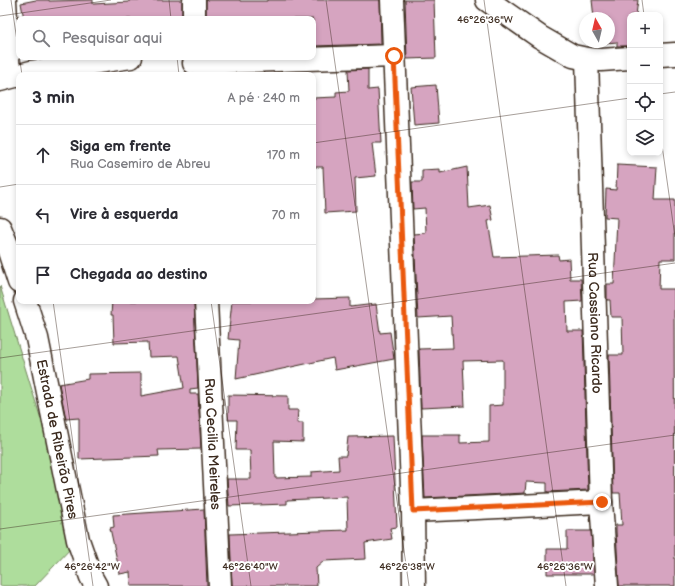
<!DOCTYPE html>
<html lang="pt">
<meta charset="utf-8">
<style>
body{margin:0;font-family:"Balsamiq Sans",sans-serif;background:#f2f2f3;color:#2b2b33}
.controls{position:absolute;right:12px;top:12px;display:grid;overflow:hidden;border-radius:8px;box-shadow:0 2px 6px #0003}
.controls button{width:36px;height:36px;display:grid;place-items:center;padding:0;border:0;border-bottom:1px solid #e1e1e2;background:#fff;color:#2b2b33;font:20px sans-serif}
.compass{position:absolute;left:579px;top:12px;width:36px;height:36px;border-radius:50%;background:#fff;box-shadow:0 2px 6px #0003;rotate:352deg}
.stop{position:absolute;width:12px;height:12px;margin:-9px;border:3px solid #ea580c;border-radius:50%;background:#fff}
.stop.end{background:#ea580c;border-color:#fff;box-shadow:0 1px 4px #0008}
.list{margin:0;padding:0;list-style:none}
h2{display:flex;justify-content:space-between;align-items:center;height:52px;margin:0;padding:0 16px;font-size:17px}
h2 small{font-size:13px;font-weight:400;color:#7c7c81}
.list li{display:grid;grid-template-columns:26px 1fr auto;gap:12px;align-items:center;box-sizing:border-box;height:60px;padding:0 16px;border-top:1px solid #e1e1e2}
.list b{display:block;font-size:15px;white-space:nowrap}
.list p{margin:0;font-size:13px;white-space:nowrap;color:#7c7c81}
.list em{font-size:13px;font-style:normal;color:#7c7c81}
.icon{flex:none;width:22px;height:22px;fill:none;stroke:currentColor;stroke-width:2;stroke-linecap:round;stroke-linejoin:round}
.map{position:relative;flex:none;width:675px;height:586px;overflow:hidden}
.search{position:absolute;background:#fff;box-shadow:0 2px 6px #0003;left:16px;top:16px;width:300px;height:44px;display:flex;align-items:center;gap:10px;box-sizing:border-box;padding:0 14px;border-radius:8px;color:#7c7c81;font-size:15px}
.panel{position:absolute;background:#fff;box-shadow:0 2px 6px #0003;left:16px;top:72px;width:300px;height:232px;border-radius:8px}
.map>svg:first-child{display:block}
</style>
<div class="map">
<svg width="675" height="586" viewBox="0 0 675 586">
<rect width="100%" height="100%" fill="#fff"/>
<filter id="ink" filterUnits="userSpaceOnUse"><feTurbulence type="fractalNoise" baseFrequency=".025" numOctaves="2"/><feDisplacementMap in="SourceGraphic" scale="8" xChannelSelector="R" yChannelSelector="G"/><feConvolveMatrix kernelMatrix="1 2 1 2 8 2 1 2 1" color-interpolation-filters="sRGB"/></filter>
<g filter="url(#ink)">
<!-- green -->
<path fill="#aedd9c" stroke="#74845d" d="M0 286 63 491 73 546 35 586H0Z"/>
<!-- building -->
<g fill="#d6a4c0" stroke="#3b2a1e">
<path d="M36 0H49V1L93 0V4L129 2V0H182V19H24L21 3Z"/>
<path d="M206 0H240V1H267V0H380L381 44 313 46V19H206Z"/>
<path d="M405 0H434L436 58 407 59Z"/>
<path d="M592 0H638L636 15H630V46H617V42L596 44V42H609V18H594Z"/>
<path d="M368 69V90L378 89 381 143H372L376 176 355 178 356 211 325 213 323 167H313V98L336 97V92L349 91 348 70Z"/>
<path d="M436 85 439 123 414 125 411 87Z"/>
<path d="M617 165 657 167 655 200H675V259H660L659 289H674L675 586H619L616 531V525H622L620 493H613L609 355H623L622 317H611L610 300H607V284H614L617 218 605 217 606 189 616 190Z"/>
<path d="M467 167 469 208 490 205 493 220 488 221 494 257 558 255 559 260 569 259 570 279H581L582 301 566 302 567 331H583L588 490 547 492V483L526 482 525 493 425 498 422 435H460V443L489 442V406L503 405V360L463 361 465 406 421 408 419 349 453 348 451 316 418 318 414 234 426 233 425 208 413 209 412 182H422V170L440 169V173Z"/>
<path d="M350 298V307L376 304 380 333 390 332 394 359 335 370 333 358 236 379 239 340 228 339 232 301H313V299Z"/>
<path d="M112 301H194L198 388 190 389V394H198L201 449 158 450 159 456 79 459V418L66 419 59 384 88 379V374L141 373V396L184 388 179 356 149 357 148 342 114 343 113 315H111Z"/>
<path d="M228 395 288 396V410H298L297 423H303V442L274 441 275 478 311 477V472L339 470 338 456H346L348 437 393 436 397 527 390 528 392 539 365 543 366 559 324 561 316 568 317 586H232L230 534 348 530 347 497 287 500V504L229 506 227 479H251L250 450H236L237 420H228Z"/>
<path d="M204 509 207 586H131L130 572 120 574 110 528 114 527 113 515Z"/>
<path d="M567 531H591L594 574H547V549H567Z"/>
</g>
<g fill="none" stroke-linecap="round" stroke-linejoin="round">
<defs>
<g id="minor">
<path d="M5 0 9 77"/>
<path d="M194 0V19"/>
<path d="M392 0 413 511 414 586"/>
<path d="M487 0 540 37 573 56 587 59 601 60 630 58"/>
<path d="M660 55 675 54"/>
<path id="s1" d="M587 59 601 502 607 586"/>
<path d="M194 63 394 56"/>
<path d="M0 80 31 72 131 57"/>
<path d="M0 228 7 245 19 282"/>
<path id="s2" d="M25 301 37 338 78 540 91 577 96 586"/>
<path id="s3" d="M206 301 220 586"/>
<path d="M413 511 601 502"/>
</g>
</defs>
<!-- minor casing -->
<use href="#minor" stroke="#3b2a1e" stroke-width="25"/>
<!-- minor -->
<use href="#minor" stroke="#fff" stroke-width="22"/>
</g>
</g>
<g fill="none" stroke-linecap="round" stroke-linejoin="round" filter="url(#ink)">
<!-- route -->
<path stroke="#ea580c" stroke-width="5" d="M394 56 413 511 602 502"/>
</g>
<!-- ticks -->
<path fill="none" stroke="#3b2a1e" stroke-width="1" stroke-opacity="0.45" d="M11 0 22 75M169 0 171 19M326 0 409 586M484 0 566 586M642 0 644 15M0 16 111 0M177 57 179 75M660 94 675 92M660 131 675 237M313 143 630 98M0 187 19 184M53 301 93 586M211 301 251 586M0 358 675 263M0 529 675 435"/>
<g text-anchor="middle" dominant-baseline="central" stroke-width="4" stroke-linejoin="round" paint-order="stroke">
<!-- street labels -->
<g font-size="14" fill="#3b2a1e" stroke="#fff">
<text stroke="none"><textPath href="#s1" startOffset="264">Rua Cassiano Ricardo</textPath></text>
<text stroke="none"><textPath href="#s2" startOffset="142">Estrada de Ribeirão Pires</textPath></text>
<text stroke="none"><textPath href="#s3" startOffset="143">Rua Cecilia Meireles</textPath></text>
</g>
</g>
<g font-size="10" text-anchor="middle" fill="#3b2a1e" stroke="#fff" stroke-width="4" stroke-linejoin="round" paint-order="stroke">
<text x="485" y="23">46°26'36"W</text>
<text x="92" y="570">46°26'42"W</text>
<text x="250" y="570">46°26'40"W</text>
<text x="407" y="570">46°26'38"W</text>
<text x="565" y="570">46°26'36"W</text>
</g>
</svg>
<div class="controls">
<button>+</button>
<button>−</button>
<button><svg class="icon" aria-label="locate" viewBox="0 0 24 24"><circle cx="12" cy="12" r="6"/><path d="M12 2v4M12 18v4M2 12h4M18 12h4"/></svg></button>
<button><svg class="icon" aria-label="layers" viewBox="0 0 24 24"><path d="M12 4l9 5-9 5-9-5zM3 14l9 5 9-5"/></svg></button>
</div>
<svg class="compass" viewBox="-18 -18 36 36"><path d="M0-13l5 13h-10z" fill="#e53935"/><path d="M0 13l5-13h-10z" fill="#7c7c81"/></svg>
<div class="stop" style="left:394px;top:56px"></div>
<div class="stop end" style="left:602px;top:502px"></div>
<div class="search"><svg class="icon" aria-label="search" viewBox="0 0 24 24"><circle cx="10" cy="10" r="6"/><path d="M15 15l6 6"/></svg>Pesquisar aqui</div>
<section class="panel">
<h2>3 min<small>A pé · 240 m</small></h2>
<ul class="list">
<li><svg class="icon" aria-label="ahead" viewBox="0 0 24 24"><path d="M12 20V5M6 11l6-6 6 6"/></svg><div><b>Siga em frente</b><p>Rua Casemiro de Abreu</p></div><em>170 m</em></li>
<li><svg class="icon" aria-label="left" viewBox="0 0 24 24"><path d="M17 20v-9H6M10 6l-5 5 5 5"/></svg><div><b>Vire à esquerda</b></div><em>70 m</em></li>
<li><svg class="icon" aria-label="arrive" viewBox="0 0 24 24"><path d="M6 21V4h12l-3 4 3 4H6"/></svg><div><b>Chegada ao destino</b></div></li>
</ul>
</section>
</div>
